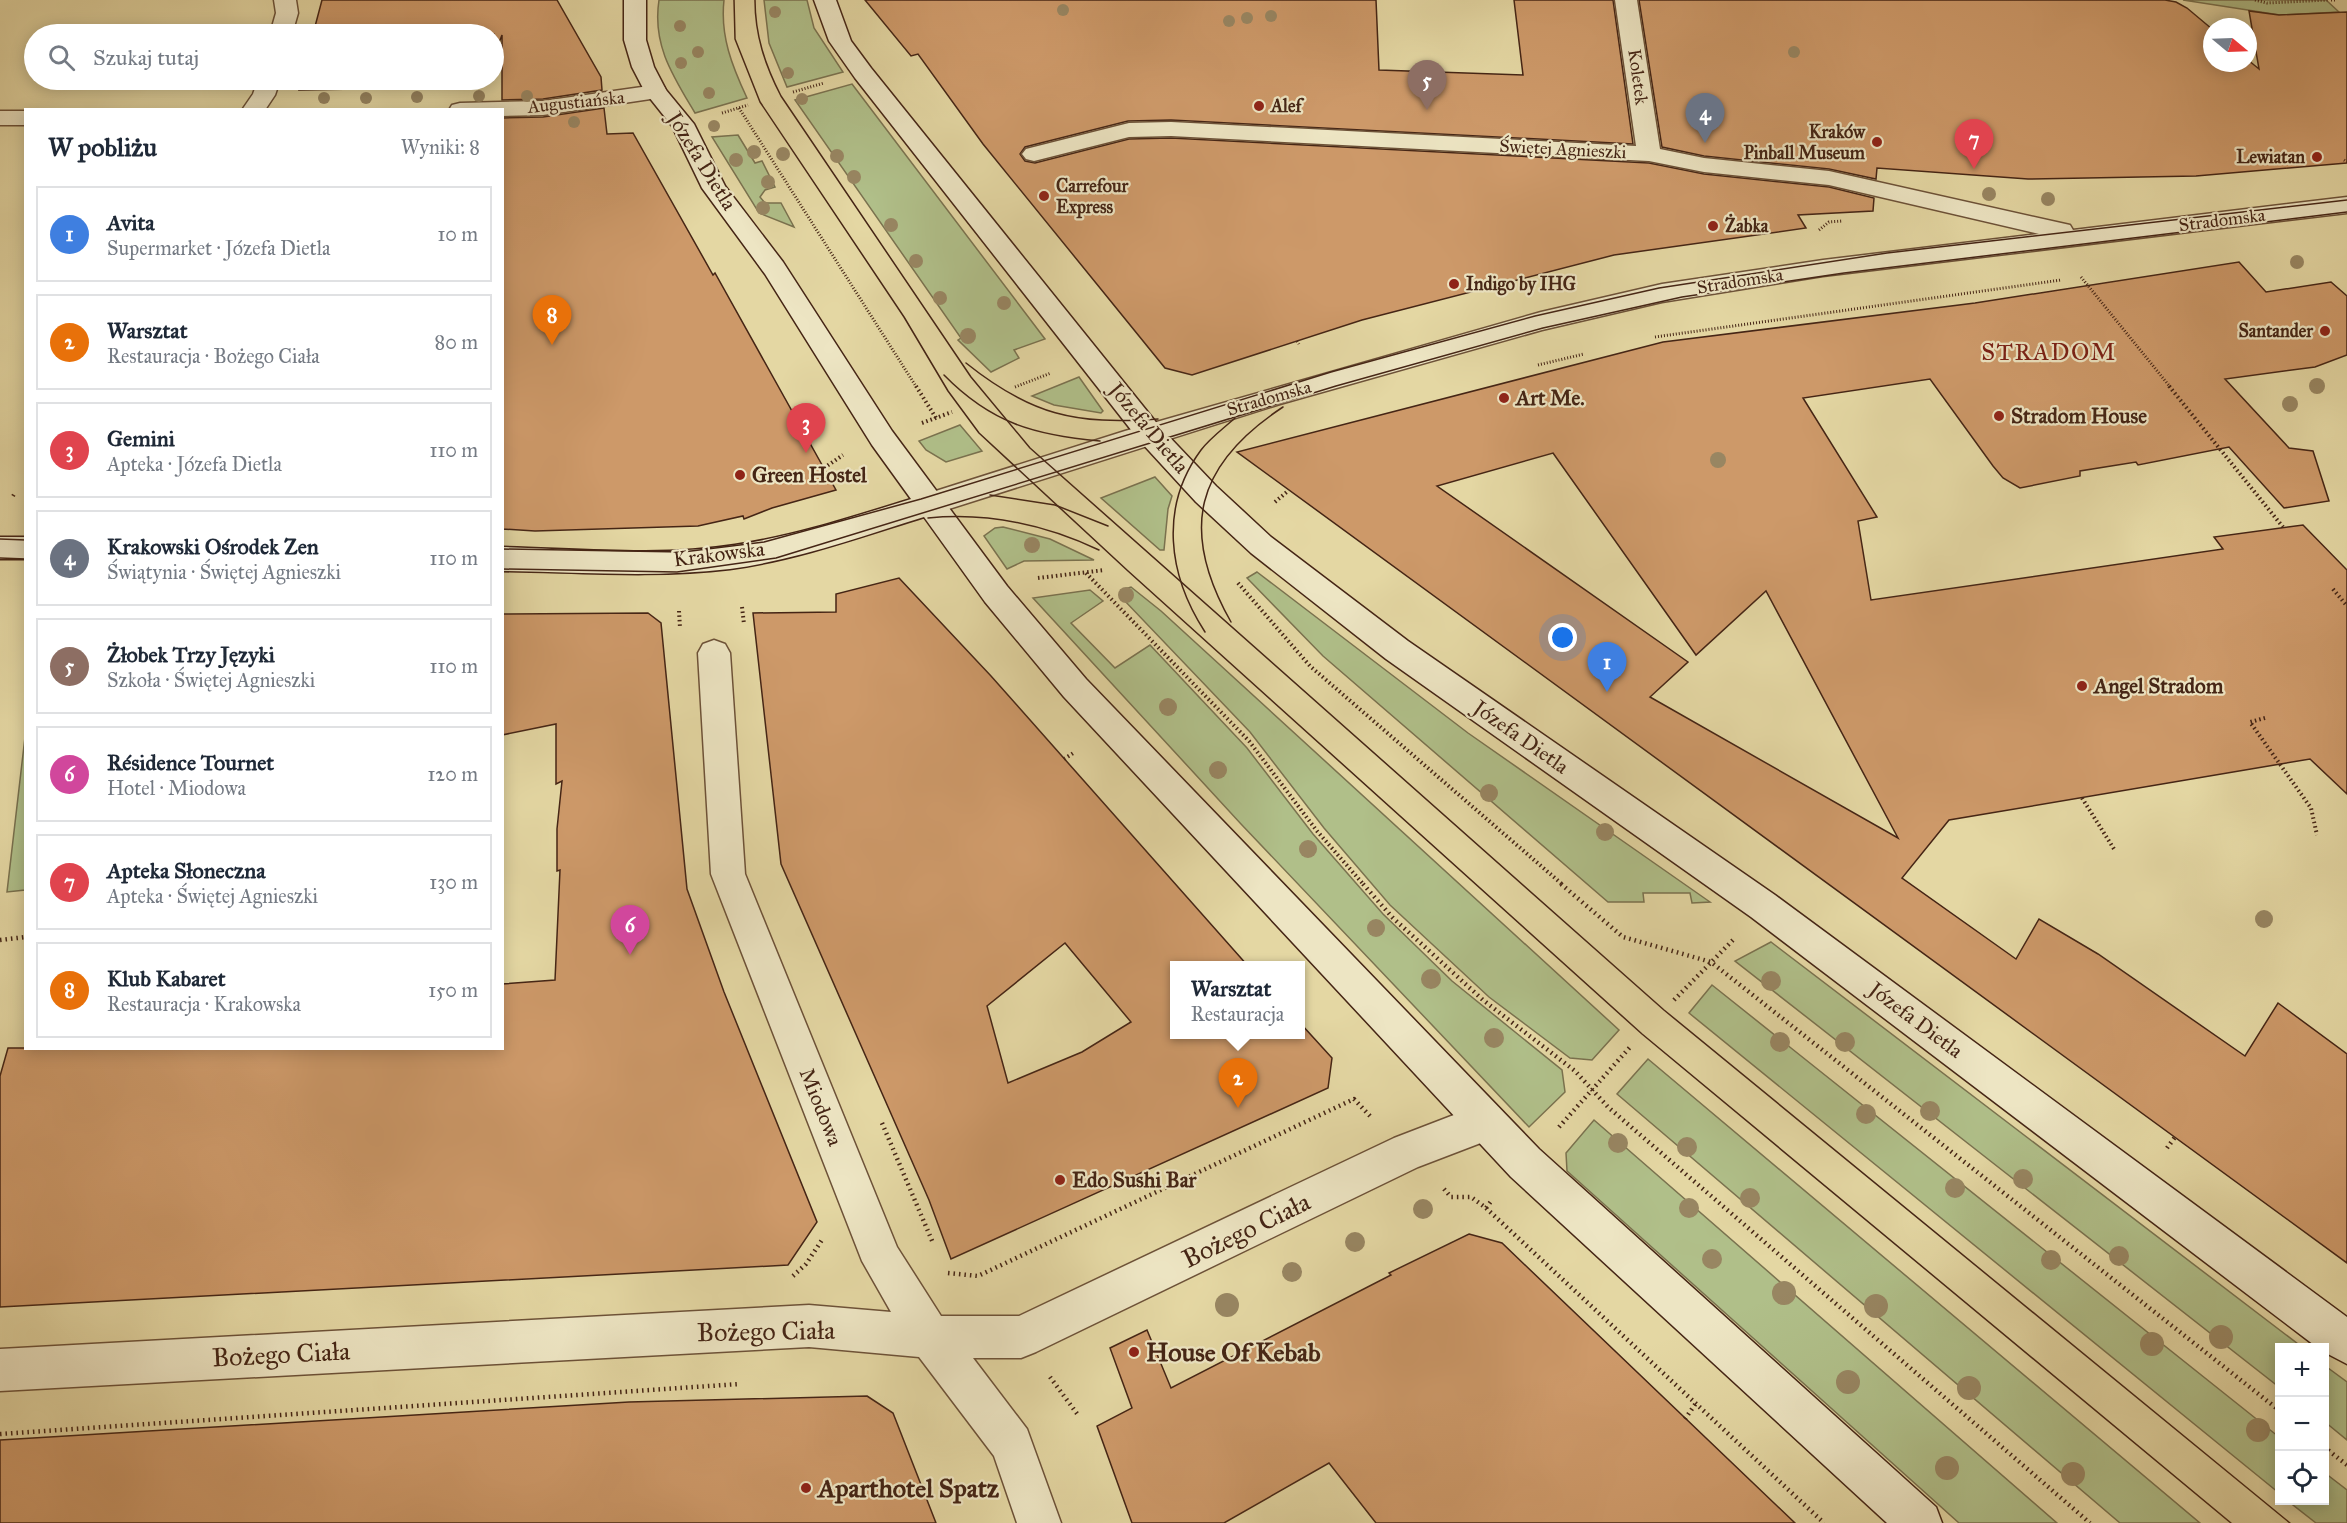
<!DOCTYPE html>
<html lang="pl">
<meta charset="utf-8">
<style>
body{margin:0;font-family:"IM FELL Great Primer",serif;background:#f2f2f3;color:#1f2937}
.controls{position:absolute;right:18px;bottom:18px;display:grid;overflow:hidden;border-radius:0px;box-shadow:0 3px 15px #0003}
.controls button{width:54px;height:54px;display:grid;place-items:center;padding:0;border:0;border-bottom:2px solid #e0e1e3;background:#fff;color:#1f2937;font:30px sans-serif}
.compass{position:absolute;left:2203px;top:18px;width:54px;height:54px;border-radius:50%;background:#fff;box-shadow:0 3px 15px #0003;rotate:109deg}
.you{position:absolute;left:1563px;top:638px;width:21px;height:21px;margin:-15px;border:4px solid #fff;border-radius:50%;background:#1a73e8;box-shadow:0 0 0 9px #1a73e833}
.badge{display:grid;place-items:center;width:39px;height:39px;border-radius:50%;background:#d93025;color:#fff;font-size:20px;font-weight:700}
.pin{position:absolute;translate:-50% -50px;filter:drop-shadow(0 2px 3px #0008)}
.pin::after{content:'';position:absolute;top:32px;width:21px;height:18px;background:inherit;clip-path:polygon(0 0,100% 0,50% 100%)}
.popup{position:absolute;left:1170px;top:961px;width:135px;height:78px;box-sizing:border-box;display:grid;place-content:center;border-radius:0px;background:#fff;filter:drop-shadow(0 2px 4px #0005);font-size:20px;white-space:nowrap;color:#747a83}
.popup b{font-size:22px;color:#1f2937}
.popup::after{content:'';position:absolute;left:50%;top:100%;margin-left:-12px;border:12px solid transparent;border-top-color:#fff}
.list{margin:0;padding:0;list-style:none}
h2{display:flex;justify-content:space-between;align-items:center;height:78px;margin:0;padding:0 24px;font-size:26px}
h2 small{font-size:20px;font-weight:400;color:#747a83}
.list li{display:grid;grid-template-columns:39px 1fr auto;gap:18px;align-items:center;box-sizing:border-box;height:96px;margin:0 12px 12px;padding:0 12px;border:2px solid #e0e1e3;border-radius:0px}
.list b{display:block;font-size:22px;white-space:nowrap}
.list p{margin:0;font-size:20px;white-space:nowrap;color:#747a83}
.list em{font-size:20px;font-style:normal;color:#747a83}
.icon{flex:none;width:33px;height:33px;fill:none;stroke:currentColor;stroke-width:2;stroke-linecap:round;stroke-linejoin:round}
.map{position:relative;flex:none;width:2347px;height:1523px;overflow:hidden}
.search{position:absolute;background:#fff;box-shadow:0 3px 15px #0003;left:24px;top:24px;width:480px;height:66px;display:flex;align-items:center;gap:15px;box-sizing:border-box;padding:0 21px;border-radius:33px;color:#747a83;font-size:22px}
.panel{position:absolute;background:#fff;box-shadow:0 3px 15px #0003;left:24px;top:108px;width:480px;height:942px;border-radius:0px}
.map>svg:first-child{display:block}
</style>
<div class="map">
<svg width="2347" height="1523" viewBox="0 0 2347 1523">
<rect width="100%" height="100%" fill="#e4d7a3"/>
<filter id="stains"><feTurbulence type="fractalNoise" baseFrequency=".00333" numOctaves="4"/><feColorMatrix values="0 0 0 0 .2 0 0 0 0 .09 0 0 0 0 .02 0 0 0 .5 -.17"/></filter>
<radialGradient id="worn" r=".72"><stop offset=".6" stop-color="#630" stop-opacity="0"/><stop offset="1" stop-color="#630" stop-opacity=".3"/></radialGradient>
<!-- green -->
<g fill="#b0bf89" stroke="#7a724f" stroke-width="1.5">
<path d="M659 0H724C720 36 732 66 747 98L695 113C673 76 652 45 659 0Z"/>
<path d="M764 0H807L814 28 843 72 787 87 769 43Z"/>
<path d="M2183 0H2326L2339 12 2280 15Z"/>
<path d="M852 84 1045 339 1014 350 1019 358 991 372 958 340 961 338 795 100Z"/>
<path d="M738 135 755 163 762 161 775 187 765 190 760 197 765 203H781L794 227 759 213 712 137Z"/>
<path d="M1079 377 1103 411 1101 413 1054 405 1032 396Z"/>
<path d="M960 425 982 451 946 462 926 450 919 441Z"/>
<path d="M1155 477 1172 496 1168 509 1164 550H1160L1101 498Z"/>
<path d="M1003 527 1050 539 1094 560 1024 561 1007 569 984 536 995 528Z"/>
<path d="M1257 572 1468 733 1710 902 1692 903 1690 893H1643L1644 902H1608L1323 656 1247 578Z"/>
<path d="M1131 587 1161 611 1619 1030 1592 1060 1570 1058 1489 997 1390 905 1324 828 1250 732 1122 598 1121 590Z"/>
<path d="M1090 590 1103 601 1071 623 1115 668 1150 645 1247 748 1313 834 1383 914 1452 981 1562 1070 1565 1092 1529 1127 1241 824 1033 598Z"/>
<path d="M25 737V890L7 892Z"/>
<path d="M1771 942 2302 1347 2280 1348 2279 1387 1735 961Z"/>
<path d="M1712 985 2279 1437V1493L1689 1013Z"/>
<path d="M1648 1059 2200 1523H2120L1617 1094Z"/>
<path d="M1594 1120 2057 1523H1959L1567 1171 1566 1153Z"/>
<path d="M2324 1365 2347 1382V1440L2325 1422Z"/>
<path d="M2325 1473 2347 1490V1523H2316L2288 1501 2324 1500Z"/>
</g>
<!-- building -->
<g fill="#cd9969" stroke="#452515" stroke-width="1.5" fill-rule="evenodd">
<path d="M322 0H557L601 77 602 90 543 99 502 100V35L494 56V34H313Z"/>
<path d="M865 0H1376L1379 70 1523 75 1514 0H1613L1633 144 1171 120 1128 121 1025 147 1020 154 1025 161 1035 163 1129 139 1171 138 1649 163 1704 174 1829 187 1874 198 1873 211 1798 215 1806 228 1614 255 1362 320 1192 375 1165 368 983 144 918 54 911 56Z"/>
<path d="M1639 0H2165L2176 2 2187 8 2212 29V63H2248V60L2259 69 2249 11 2279 15 2347 12V163L2196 176 2028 179 1877 168 1876 179 1829 169 1704 156 1662 147Z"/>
<path d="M301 80H484L481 87 299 90Z"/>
<path d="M604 108 607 134 633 133 713 275 715 273 836 490 772 508 744 519 743 516 698 526 535 531 502 529V118L543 117Z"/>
<path d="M2239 262 2266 292 2331 282 2347 296V355L2315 367 2225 379 2289 448 2313 451 2329 501 2284 508 2229 447 2138 465 2136 462 2080 471V476L2020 488 2003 478 1993 466 1930 379 1803 398 1877 517 1858 521 1871 600 2223 549 2214 537 2303 525 2347 570V794L2310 759 1949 820 1902 878 2016 959 2039 919 2098 954 2245 1056 2278 1003 2347 1054V1263L1237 452 1663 342 1975 303ZM1553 453 1696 655 1766 591 1898 838 1650 697 1688 662 1437 486Z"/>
<path d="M899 578 991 676 1248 966H1175V1035H1301V1024L1332 1058 1328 1088 951 1259 929 1200 781 864 753 613 836 612V594ZM1065 943 1131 1022 1082 1052 1008 1083 987 1006Z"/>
<path d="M648 613 661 623 687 889 724 992 817 1222 788 1265 0 1307V1076L8 1048H502V984L555 980 560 870 557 871V829L562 781 556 784V724L502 735V614Z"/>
<path d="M1469 1234 1502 1243 1795 1523H1376L1329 1463 1224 1523H1132L1097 1426 1132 1408 1110 1348 1147 1330 1171 1388 1391 1275 1389 1273Z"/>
<path d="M867 1396 893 1413 936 1523H0V1440L629 1402Z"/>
</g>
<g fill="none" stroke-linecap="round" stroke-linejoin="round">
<defs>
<g id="street">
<path d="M274 0H296L298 13 292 34H270L276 13Z"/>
<path d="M1615 0H1637L1660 149 1704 158 1829 171 2061 223 2070 225 2073 230 2347 197V213L1823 276 1662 302 1542 330 1280 404 930 515 920 512 915 504 920 496 1125 431 1541 312 1662 284 1823 260 2039 234 1829 185 1704 172 1649 161 1171 136 1129 137 1034 161 1026 159 1022 154 1026 149 1129 123 1171 122 1636 146Z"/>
<path d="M258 80H280L275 95 265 110H242L253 94Z"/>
<path d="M656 85 664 87 667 92 664 97 543 115 502 116V110H449L452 105 460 103 543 101Z"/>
<rect x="0" y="111" width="26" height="14"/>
<path d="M714 640 725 644 730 653 745 874 897 1247 941 1316H1019L1394 1138 1485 1103 1499 1108 1504 1122 1499 1136 1418 1167 1036 1352 1021 1358H973L1027 1429 1061 1523H1017L994 1456 919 1357 809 1347 0 1391V1349L809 1305 891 1312 862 1261 711 874 698 653 703 644Z"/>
</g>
<g id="secondary">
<path d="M624 0H646V40L654 67 666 90 694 124 725 186 783 262 892 431 1007 586 1086 679 1539 1149 1936 1507 1942 1523H1887L1511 1177 1064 697 985 602 924 517C860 537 796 560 730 569 655 578 578 572 502 571V547C579 549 658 557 735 545 795 536 853 517 911 499L872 445 765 274 702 188 672 126 645 92 632 67 624 40Z"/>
<path d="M814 0H836L851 41 871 68 1159 426 1216 486 1271 537 1408 641 1775 895 2347 1317V1364L2324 1352V1348H2318L1751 917 1386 659 1251 553 1196 502 1139 440 855 78 829 41Z"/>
<rect x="0" y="537" width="26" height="22"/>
</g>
</defs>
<!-- street casing -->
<use href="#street" stroke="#6d5238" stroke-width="3"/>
<!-- secondary casing -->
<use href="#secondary" stroke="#452515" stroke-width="3"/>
<!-- path-far2 -->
<g stroke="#452515" stroke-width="3" stroke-dasharray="1 2" stroke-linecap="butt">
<path d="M2255 0 2267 3 2328 0"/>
<path d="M2331 0H2335"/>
<path d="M793 92 824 83"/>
<path d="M739 108 917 388"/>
<path d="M722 113 748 105"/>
<path d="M2344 160 2347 162"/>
<path d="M1819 230 1829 222 1842 221"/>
<path d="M2081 277 2171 388"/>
<path d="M1655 337 2061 280"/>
<path d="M1297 341 1299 344"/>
<path d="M1538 365 1584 354"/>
<path d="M1015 387 1051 373"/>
</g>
<!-- path-far1 -->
<g stroke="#452515" stroke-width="4" stroke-dasharray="1.5 3" stroke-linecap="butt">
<path d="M916 386 936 418"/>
<path d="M2169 386 2283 527"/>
<path d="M922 423 952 412"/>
<path d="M824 468 843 455"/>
<path d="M13 496 15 493"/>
<path d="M1275 502 1288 491"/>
<path d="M1086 573 1249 741 1317 831 1364 885"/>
<path d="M1038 578 1105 570"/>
<path d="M1238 583 1310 666 1563 885"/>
<path d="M2333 589 2347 606"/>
<path d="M742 607 744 624"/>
<path d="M679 611 680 628"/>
<path d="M2265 718 2250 722 2311 808 2317 835"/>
<path d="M1064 759 1075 752"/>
<path d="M2082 798 2114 849"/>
</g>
<!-- path -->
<g stroke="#452515" stroke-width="4.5" stroke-dasharray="1.5 4" stroke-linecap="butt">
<path d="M1363 884 1393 918 1483 1000 1575 1071 1608 1107 2090 1523"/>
<path d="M1561 884 1623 937 1711 962 2280 1411"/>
<path d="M0 940 26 937"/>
<path d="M1674 1000 1733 940"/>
<path d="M882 1123 933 1243"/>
<path d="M1559 1127 1631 1046"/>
<path d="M2167 1148 2175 1137"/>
<path d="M1444 1189 1451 1197H1471L1486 1208 1492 1200"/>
<path d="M1486 1208 1824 1523"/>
<path d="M948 1273 978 1276 1354 1099 1370 1116"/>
<path d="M793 1276 806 1264 822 1240"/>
<path d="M1050 1377 1078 1415"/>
<path d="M1685 1419 1696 1403"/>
<path d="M0 1434 739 1384"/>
<path d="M2324 1447 2347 1465"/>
</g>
<!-- street -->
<use href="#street" fill="#ede5c3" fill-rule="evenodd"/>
<!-- secondary -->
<use href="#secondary" fill="#ede5c3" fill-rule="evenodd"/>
<!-- tram -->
<g stroke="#452515" stroke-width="1.5">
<path d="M734 0 735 39 760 102 904 317 948 391 979 433 1128 571 1642 1034 2231 1523"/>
<path d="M755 0C755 35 765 65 781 96L971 377 1030 448 1664 1010 2290 1523"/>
<path d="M966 363C1031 415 1075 425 1158 419"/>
<path d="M944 375C991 423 1034 435 1100 441"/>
<path d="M990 495 1055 505 1108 526"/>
<path d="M928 518C989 512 1044 524 1099 550"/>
<path d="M0 539 26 540"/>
<path d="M502 549 683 552 764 542 921 499 1331 372 1535 316 1659 288 1887 253 2347 200"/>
<path d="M0 558 26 559"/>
<path d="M502 569 677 572 776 558 1336 386 1543 328 1682 297 1844 273 2347 212"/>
<path d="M1231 622C1179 530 1195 465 1283 407"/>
<path d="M1205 632C1168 575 1159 507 1201 450 1210 438 1224 428 1235 418"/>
</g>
</g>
<!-- trees -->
<g fill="#988662">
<circle cx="1063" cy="10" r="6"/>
<circle cx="775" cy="12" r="6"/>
<circle cx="1271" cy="16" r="6"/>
<circle cx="1247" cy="18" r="6"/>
<circle cx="1229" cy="21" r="6"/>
<circle cx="680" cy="26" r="6"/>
<circle cx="698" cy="52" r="6"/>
<circle cx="1794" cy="52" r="6"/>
<circle cx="681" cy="63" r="6"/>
<circle cx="788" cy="73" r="6"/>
<circle cx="709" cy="93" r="6"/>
<circle cx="479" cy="96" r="6"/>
<circle cx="527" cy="96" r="6"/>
<circle cx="417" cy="97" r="6"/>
<circle cx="324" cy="98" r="6"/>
<circle cx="366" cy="98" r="6"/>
<circle cx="802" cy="99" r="6"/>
<circle cx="574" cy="122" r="6"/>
<circle cx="714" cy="126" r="6"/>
<circle cx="754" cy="152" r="7"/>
<circle cx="783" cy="154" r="7"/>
<circle cx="837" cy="156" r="7"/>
<circle cx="736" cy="160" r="7"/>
<circle cx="854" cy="177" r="7"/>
<circle cx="768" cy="182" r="7"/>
<circle cx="1989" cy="194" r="7"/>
<circle cx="2048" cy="199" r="7"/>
<circle cx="763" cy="208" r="7"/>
<circle cx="891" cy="225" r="7"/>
<circle cx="916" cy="261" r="7"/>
<circle cx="2297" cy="262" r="7"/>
<circle cx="940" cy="298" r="7"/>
<circle cx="1004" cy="303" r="7"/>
<circle cx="968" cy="336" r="8"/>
<circle cx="2317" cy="386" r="8"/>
<circle cx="2290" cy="404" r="8"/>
<circle cx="1718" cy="460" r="8"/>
<circle cx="1032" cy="545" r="8"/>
<circle cx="1126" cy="595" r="8"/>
<circle cx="1168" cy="707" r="9"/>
<circle cx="1218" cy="770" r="9"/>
<circle cx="1489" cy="793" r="9"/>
<circle cx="1605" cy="832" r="9"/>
<circle cx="1308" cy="849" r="9"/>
<circle cx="2264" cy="919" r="9"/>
<circle cx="1376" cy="928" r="9"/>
<circle cx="1431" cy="979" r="10"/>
<circle cx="1771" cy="981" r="10"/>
<circle cx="1494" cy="1038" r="10"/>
<circle cx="1780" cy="1042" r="10"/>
<circle cx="1845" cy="1042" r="10"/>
<circle cx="1930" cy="1111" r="10"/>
<circle cx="1866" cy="1114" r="10"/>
<circle cx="1618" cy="1143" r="10"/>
<circle cx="1687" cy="1147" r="10"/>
<circle cx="2023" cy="1179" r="10"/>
<circle cx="1955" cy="1188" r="10"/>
<circle cx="1750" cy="1198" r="10"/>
<circle cx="1689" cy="1208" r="10"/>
<circle cx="1423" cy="1209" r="10"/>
<circle cx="1355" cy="1242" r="10"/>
<circle cx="2119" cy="1256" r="10"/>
<circle cx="1712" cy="1259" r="10"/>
<circle cx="2051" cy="1260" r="10"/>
<circle cx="1292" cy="1272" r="10"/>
<circle cx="1784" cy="1293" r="12"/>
<circle cx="1227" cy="1305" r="12"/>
<circle cx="1876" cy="1306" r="12"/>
<circle cx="2221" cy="1337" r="12"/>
<circle cx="2152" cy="1344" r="12"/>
<circle cx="1848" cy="1382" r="12"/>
<circle cx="1969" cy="1388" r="12"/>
<circle cx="2258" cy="1430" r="12"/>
<circle cx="1947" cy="1468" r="12"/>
<circle cx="2073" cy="1474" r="12"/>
</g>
<!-- markers -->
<g fill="#8f2418" stroke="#ede5c3" stroke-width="2">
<circle cx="1259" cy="106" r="6"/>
<circle cx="1877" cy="142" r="6"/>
<circle cx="2317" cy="157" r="6"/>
<circle cx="1044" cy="196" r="6"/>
<circle cx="1713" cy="226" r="6"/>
<circle cx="1454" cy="284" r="6"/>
<circle cx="2325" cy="331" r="6"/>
<circle cx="1504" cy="398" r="6"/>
<circle cx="1999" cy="416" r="6"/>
<circle cx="740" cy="475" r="6"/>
<circle cx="2082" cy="686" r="6"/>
<circle cx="1060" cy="1180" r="6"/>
<circle cx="1134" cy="1352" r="6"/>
<circle cx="806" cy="1488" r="6"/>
</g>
<g text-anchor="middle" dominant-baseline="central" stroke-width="4.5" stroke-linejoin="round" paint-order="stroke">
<!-- far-street labels -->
<g font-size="18" fill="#452515" stroke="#ede5c3">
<text transform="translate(1638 77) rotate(82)">Koletek</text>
<text transform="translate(576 102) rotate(-6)">Augustiańska</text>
<text transform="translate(1563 149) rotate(3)">Świętej Agnieszki</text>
<text transform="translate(2222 220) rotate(-7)">Stradomska</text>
<text transform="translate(1740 281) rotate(-9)">Stradomska</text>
<text transform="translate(1269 398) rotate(-16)">Stradomska</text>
</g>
<!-- far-poi labels -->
<g font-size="18" font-weight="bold" fill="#452515" stroke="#ede5c3" text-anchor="start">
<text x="1271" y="106">Alef</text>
<text x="1865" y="132" text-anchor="end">Kraków<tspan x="1865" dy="21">Pinball Museum</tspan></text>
<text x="2305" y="157" text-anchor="end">Lewiatan</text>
<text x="1056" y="186">Carrefour<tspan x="1056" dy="21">Express</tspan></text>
<text x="1725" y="226">Żabka</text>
<text x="1466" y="284">Indigo by IHG</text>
<text x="2313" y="331" text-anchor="end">Santander</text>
</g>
<!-- street labels -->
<g font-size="21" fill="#452515" stroke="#ede5c3">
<text transform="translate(702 161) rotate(58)">Józefa Dietla</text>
<text transform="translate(1149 428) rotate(50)">Józefa Dietla</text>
<text transform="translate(719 554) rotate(-7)">Krakowska</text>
<text transform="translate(1521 737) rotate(35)">Józefa Dietla</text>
<text transform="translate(1916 1020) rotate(37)">Józefa Dietla</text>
<text transform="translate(821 1107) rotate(68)">Miodowa</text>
</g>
<!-- poi labels -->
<g font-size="21" font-weight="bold" fill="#452515" stroke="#ede5c3" text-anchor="start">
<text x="1516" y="398">Art Me.</text>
<text x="2011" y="416">Stradom House</text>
<text x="752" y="475">Green Hostel</text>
<text x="2094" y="686">Angel Stradom</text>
<text x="1072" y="1180">Edo Sushi Bar</text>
</g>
<!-- quarter labels -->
<g font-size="24" letter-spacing="1.5" fill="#7a1f14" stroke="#ede5c3">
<text x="2049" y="352">STRADOM</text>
</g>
<!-- near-street labels -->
<g font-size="26" fill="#452515" stroke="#ede5c3">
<text transform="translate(1246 1230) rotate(-26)">Bożego Ciała</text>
<text transform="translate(766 1331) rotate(-1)">Bożego Ciała</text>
<text transform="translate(281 1354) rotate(-3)">Bożego Ciała</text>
</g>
<!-- near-poi labels -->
<g font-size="26" font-weight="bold" fill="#452515" stroke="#ede5c3" text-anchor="start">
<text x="1146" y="1352">House Of Kebab</text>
<text x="818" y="1488">Aparthotel Spatz</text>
</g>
</g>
<rect width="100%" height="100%" filter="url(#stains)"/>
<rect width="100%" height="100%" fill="url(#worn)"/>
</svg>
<div class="controls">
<button>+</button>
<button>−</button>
<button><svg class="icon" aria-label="locate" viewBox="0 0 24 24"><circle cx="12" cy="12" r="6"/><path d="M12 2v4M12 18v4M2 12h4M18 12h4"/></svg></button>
</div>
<svg class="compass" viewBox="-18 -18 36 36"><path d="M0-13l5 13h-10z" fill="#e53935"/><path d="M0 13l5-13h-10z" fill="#747a83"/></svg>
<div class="you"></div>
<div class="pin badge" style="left:1607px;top:692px;background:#3f7fe0">1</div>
<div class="pin badge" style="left:1238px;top:1108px;background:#e8710a">2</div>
<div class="popup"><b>Warsztat</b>Restauracja</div>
<div class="pin badge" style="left:806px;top:453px;background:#e0444e">3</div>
<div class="pin badge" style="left:1705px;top:143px;background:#6b7280">4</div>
<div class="pin badge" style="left:1427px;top:110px;background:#8d6e63">5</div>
<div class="pin badge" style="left:630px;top:955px;background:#d1479c">6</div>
<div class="pin badge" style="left:1974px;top:169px;background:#e0444e">7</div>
<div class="pin badge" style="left:552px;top:345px;background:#e8710a">8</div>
<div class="search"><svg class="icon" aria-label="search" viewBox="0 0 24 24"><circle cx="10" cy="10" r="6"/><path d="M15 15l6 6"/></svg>Szukaj tutaj</div>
<section class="panel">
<h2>W pobliżu<small>Wyniki: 8</small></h2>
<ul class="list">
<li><span class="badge" style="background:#3f7fe0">1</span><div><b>Avita</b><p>Supermarket · Józefa Dietla</p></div><em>10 m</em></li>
<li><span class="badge" style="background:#e8710a">2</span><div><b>Warsztat</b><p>Restauracja · Bożego Ciała</p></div><em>80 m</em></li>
<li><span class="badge" style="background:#e0444e">3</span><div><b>Gemini</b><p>Apteka · Józefa Dietla</p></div><em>110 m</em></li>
<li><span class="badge" style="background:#6b7280">4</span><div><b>Krakowski Ośrodek Zen</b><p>Świątynia · Świętej Agnieszki</p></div><em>110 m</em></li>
<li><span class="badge" style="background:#8d6e63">5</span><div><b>Żłobek Trzy Języki</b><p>Szkoła · Świętej Agnieszki</p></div><em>110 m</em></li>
<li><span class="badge" style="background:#d1479c">6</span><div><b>Résidence Tournet</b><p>Hotel · Miodowa</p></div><em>120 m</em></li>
<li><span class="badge" style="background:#e0444e">7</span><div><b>Apteka Słoneczna</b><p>Apteka · Świętej Agnieszki</p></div><em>130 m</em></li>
<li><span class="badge" style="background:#e8710a">8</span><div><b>Klub Kabaret</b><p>Restauracja · Krakowska</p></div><em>150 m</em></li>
</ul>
</section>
</div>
